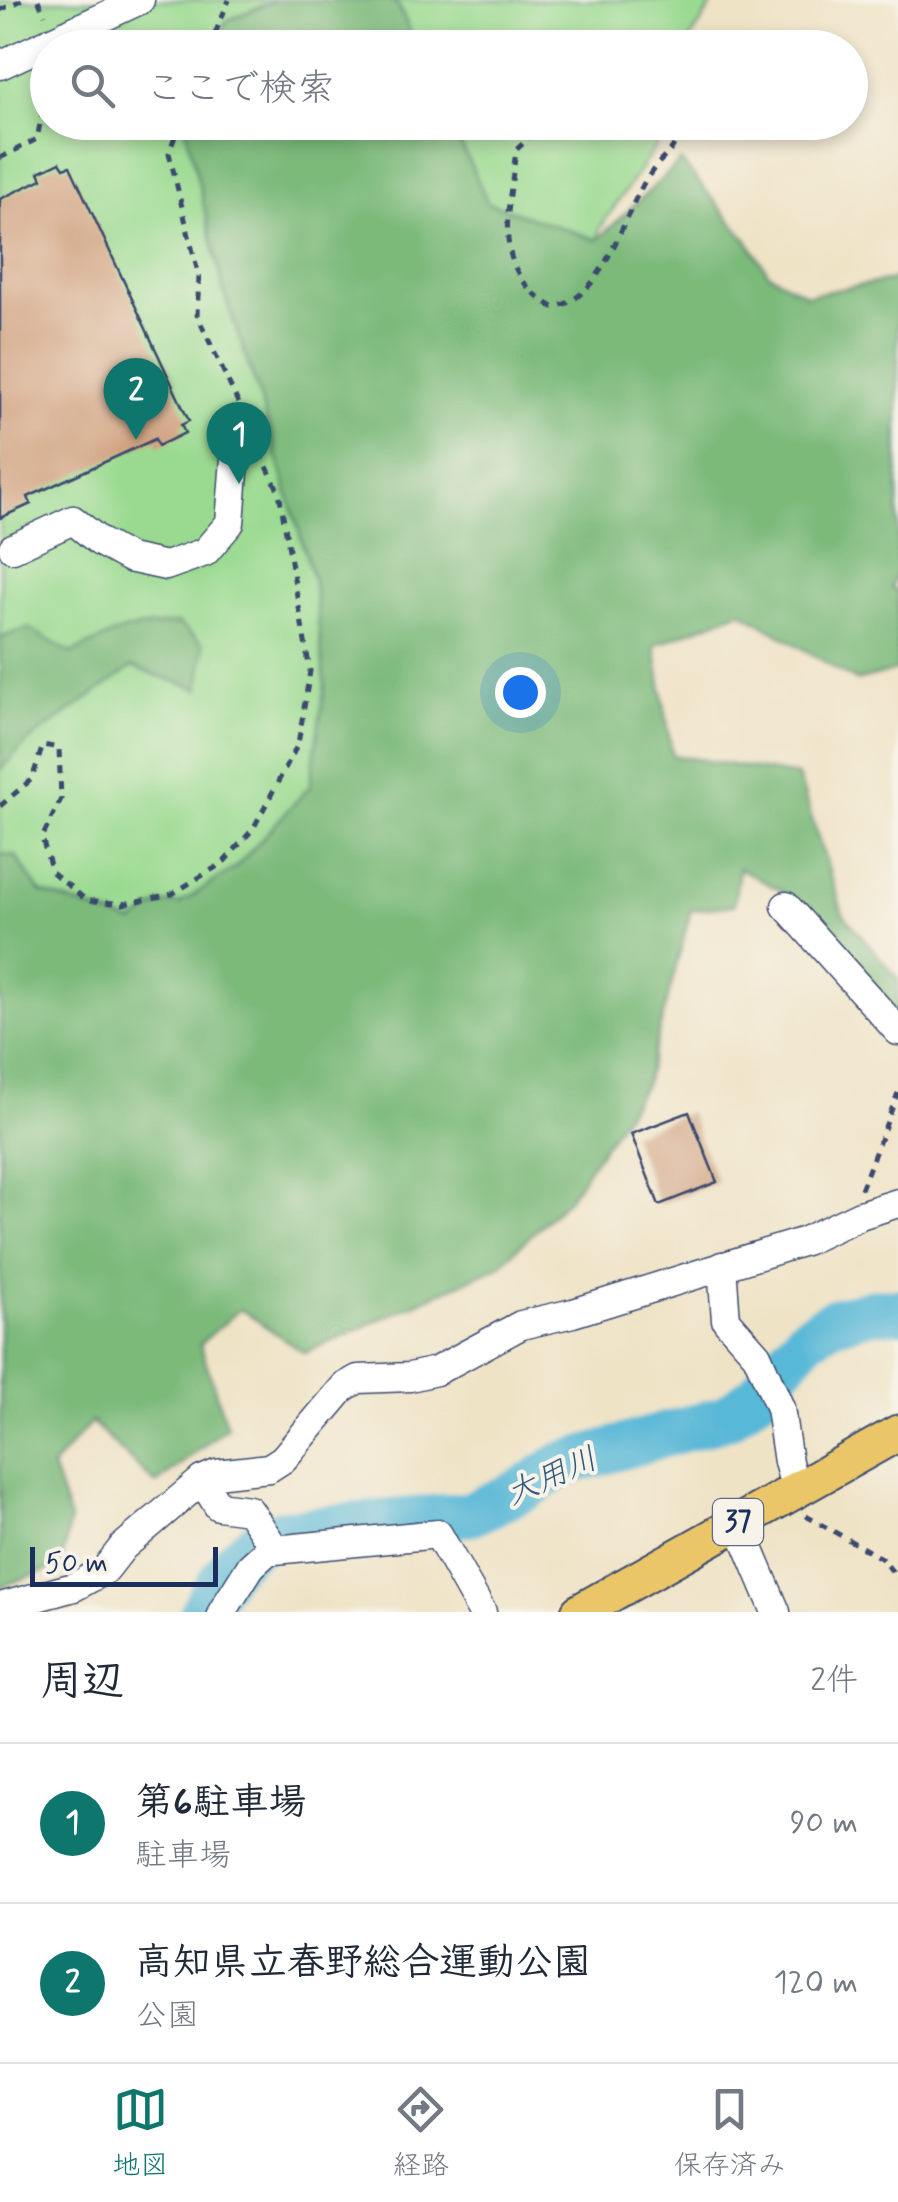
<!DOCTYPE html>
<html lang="ja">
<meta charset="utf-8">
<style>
body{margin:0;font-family:Mynerve,"Klee One",sans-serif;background:#f6f6f7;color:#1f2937}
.scale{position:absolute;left:30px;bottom:25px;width:188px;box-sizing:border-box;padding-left:10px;border:5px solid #1b2f5e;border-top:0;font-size:28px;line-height:35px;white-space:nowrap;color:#1b2f5e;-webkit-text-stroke:8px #f7f3e8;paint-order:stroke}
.you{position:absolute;left:520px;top:692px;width:35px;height:35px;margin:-25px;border:8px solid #fff;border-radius:50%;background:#1a73e8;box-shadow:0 0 0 15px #1a73e833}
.badge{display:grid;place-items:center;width:65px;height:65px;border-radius:50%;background:#0f766e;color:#fff;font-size:32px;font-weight:700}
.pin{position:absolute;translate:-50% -82px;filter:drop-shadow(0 2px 5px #0008)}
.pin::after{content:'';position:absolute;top:52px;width:35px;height:30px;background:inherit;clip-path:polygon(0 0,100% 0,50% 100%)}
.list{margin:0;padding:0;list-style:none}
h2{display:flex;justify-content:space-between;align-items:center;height:130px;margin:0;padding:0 40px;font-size:42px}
h2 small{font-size:32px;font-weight:400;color:#747a83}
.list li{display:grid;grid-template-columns:65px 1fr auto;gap:30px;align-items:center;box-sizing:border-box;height:160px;padding:0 40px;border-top:2px solid #e0e1e3}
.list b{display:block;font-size:38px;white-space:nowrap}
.list p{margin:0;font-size:32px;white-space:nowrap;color:#747a83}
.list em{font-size:32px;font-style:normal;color:#747a83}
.icon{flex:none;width:55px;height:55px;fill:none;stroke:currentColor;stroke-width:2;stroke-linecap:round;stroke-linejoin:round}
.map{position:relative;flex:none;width:898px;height:1612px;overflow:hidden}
.search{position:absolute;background:#fff;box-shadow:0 5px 15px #0003;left:30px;right:30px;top:30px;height:110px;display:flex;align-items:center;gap:25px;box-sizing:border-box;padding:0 35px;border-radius:55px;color:#747a83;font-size:38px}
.sheet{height:450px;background:#fff}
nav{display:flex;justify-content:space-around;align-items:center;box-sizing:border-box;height:140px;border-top:2px solid #e0e1e3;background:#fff;font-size:28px;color:#747a83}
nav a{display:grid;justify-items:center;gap:5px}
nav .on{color:#0f766e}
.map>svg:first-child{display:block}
</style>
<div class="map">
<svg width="898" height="1612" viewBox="0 0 898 1612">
<rect width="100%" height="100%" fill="#f7f3e8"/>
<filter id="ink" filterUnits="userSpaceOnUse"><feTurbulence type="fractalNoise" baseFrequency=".01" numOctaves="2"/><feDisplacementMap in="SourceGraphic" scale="20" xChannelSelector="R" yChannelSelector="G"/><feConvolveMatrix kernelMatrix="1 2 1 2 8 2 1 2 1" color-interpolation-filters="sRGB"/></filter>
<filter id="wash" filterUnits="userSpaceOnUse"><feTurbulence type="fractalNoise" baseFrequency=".0048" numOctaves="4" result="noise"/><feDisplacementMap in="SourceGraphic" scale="40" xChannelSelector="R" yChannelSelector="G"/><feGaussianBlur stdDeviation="2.25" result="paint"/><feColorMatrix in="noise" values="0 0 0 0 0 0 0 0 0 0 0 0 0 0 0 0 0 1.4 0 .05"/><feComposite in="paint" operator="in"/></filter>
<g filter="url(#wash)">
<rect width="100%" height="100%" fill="#efe3c6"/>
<!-- green -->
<g fill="#9ada90" stroke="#5a8477" stroke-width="2.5">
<path d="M0 0H276L226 21 216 47 48 48V122L188 123 186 129 225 296 258 392 314 582 325 685 310 786 236 867 180 904H160L133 923 40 892 16 856 0 854Z"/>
<path d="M389 0H715L685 48 417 47 398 5Z"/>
<path d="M451 123H672L600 228 598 240 488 203Z"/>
</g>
<!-- forest -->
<g fill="#7bba7a" stroke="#4b746c" stroke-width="2.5">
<path d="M276 0H389L398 5 417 47H216L226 21Z"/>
<path d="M188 123H451L488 203 597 240 681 161 748 241 769 274 807 295 898 279V569L891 588 898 591V670L856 681 741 611 655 645 672 755 798 776 843 914 898 979V1014L785 893 739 868 734 905 691 910 645 1084 569 1198 499 1266 305 1353 240 1309 200 1344 227 1427 156 1484 91 1422 52 1467 70 1520 61 1565 0 1587V854L15 856 40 892 133 923 160 904H180L236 867 310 786 325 685 314 582 258 392 225 296 186 129Z"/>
<path d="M177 623 204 644 199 689 132 667 27 742 0 770V638L28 628 71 653 124 630Z"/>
</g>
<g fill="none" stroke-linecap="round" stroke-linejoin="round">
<!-- river -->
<path stroke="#59b8d7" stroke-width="45" d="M202 1612C223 1574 238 1547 281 1532L471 1514 526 1488 563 1464 727 1417 759 1393 806 1337 833 1321 872 1311H898"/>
</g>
<g id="blocks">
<!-- building -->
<g fill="#d0a07e">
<path d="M60 162 64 168 70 166 189 421 181 425 185 433 158 446 155 439 28 497 31 504 0 518V199L42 179 39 172Z"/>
<path d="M689 1112 717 1182 659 1205 631 1134Z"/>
</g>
</g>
</g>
<g filter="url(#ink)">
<use href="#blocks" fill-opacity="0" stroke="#3b4a6e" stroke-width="2.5"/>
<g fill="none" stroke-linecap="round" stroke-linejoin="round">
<defs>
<g id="minor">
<path d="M0 65 140 0"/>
<path d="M13 548 73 520 100 542 129 558 166 566 205 552 230 523 237 434"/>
<path d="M786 906 898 1031"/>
<path d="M722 1266 726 1320 757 1355 780 1408 788 1462 796 1490"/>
<path d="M202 1480 218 1506 249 1510 273 1546"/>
<path d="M738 1522 776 1612"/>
<path d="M0 1607 74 1587 105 1570 123 1547 202 1480 216 1474 269 1468 283 1459 344 1387 358 1379 410 1377 436 1371 521 1325 573 1313 805 1241 860 1215 898 1203"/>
<path d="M222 1612 251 1566 273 1546 275 1550 438 1534 482 1612"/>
</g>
<path id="major" d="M579 1612 898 1433"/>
</defs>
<!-- minor casing -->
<use href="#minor" stroke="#3b4a6e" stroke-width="31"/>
<!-- major casing -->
<use href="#major" stroke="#3b4a6e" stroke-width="39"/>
<!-- path -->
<g stroke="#3b4a6e" stroke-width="5" stroke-dasharray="8 8" stroke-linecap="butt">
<path d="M38 0 45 15"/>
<path d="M0 10 22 0"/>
<path d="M209 48 229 0"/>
<path d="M180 122 169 153 199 277 197 315 241 409"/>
<path d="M546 122 516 150C509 213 489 269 553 307 606 300 623 210 650 174 667 150 673 157 682 122"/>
<path d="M0 158 37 139 48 84"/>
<path d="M0 806 32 779 43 745 59 748 61 799 42 838 52 872 86 900 123 904 172 894 223 863 253 829 298 744 310 671 279 492 262 456"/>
<path d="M861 1189 898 1093"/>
<path d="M806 1516 881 1558 898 1578"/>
</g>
<!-- minor -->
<use href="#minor" stroke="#fff" stroke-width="28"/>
<!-- major -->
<use href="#major" stroke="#ebc669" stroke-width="35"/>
</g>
</g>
<g text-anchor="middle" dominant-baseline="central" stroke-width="8" stroke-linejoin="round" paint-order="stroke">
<!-- shield labels -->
<rect fill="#f7f3e8" stroke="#5d6a87" stroke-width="2.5" x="713" y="1499" width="50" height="46" rx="8"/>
<g font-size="28" font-weight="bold" fill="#1b2f5e">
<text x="738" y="1522">37</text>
</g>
<!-- water labels -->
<g font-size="32" font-style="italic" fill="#2e5882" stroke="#f7f3e8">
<text transform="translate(552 1477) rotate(-24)">大用川</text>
</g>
</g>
</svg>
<div class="scale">50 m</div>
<div class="you"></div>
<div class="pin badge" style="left:239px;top:484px">1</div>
<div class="pin badge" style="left:136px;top:440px">2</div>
<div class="search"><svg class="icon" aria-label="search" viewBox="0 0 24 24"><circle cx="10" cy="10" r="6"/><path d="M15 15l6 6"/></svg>ここで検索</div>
</div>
<section class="sheet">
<h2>周辺<small>2件</small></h2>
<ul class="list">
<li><span class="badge">1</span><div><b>第6駐車場</b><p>駐車場</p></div><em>90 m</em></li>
<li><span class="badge">2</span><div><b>高知県立春野総合運動公園</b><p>公園</p></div><em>120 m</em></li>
</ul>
</section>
<nav>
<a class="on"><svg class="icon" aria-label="map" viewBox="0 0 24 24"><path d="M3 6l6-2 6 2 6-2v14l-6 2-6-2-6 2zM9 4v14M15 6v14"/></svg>地図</a>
<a><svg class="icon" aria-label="directions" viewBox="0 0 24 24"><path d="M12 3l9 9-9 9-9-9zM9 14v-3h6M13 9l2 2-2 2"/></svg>経路</a>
<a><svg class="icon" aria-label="saved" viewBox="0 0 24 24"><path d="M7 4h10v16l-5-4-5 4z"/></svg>保存済み</a>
</nav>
